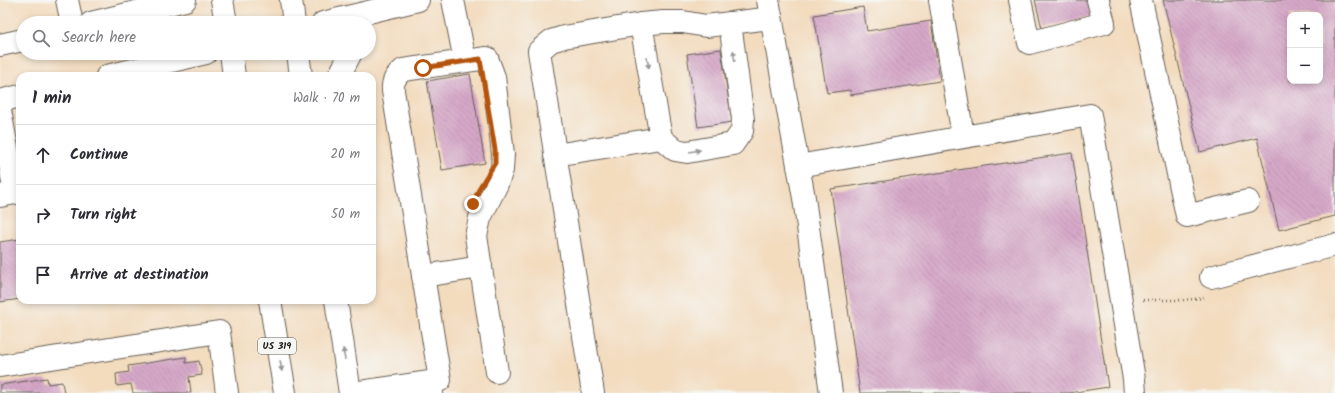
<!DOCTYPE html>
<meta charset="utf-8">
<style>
body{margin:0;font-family:Kalam,sans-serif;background:#f7f7f7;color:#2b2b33}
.controls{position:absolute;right:12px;top:12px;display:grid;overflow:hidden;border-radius:8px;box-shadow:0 2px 6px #0003}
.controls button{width:36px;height:36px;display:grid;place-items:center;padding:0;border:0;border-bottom:1px solid #e1e1e2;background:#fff;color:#2b2b33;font:20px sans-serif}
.stop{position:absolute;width:12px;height:12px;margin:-9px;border:3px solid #b45309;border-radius:50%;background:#fff}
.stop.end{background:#b45309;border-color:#fff;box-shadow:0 1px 4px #0008}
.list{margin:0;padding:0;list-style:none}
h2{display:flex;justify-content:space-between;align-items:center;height:52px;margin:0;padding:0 16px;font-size:17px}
h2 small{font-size:13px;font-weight:400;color:#7c7c81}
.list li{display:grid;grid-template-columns:26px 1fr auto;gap:12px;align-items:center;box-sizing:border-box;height:60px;padding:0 16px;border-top:1px solid #e1e1e2}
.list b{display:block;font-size:15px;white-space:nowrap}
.list em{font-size:13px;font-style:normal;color:#7c7c81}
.icon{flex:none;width:22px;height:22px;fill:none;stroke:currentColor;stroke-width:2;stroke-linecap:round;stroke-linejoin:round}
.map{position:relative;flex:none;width:1335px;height:393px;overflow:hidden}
.search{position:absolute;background:#fff;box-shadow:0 2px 6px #0003;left:16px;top:16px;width:360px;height:44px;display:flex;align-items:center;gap:10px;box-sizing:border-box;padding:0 14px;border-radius:22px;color:#7c7c81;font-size:15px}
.panel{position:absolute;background:#fff;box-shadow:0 2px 6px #0003;left:16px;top:72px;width:360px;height:232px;border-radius:12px}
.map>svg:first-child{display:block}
</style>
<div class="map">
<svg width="1335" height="393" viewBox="0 0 1335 393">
<defs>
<pattern id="building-back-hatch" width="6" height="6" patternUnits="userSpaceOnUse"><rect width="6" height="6" fill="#d5a7c7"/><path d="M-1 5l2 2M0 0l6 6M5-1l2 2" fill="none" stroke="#b68faa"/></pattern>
</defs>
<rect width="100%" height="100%" fill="#f6f6f2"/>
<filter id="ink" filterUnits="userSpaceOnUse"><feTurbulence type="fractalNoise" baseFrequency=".025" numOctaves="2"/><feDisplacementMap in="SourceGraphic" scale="8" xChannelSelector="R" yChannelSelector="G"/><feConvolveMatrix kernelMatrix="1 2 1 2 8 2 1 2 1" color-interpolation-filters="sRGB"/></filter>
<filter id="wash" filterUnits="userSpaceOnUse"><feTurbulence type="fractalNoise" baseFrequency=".012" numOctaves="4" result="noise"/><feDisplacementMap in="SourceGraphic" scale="16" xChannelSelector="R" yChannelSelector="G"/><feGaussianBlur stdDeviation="0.9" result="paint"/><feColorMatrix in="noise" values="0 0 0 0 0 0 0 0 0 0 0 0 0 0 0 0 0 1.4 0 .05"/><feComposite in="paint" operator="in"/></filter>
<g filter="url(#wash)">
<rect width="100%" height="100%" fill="#f3dbbe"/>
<g id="blocks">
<!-- building -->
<g fill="url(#building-back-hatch)" fill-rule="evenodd">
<path d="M1035 0H1087L1091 16 1042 28Z"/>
<path d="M1163 0H1335V216L1279 230 1257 138 1200 152ZM1290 15H1320V81H1290Z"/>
<path d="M863 7 867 31 931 21 940 81 851 95 850 90 827 93 814 15Z"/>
<path d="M721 49 732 122 698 127 687 54Z"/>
<path d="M470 74 485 163 442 170 427 81Z"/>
<path d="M1072 153 1108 387 1069 393H860L831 189Z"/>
<path d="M20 239V299L0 302V242Z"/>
<path d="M186 357V363L199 361 202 375 189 377 191 393H133L131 384 117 386 116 374 129 372 128 366Z"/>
<path d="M47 378 48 384 62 382 64 393H0V385Z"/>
</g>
</g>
</g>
<g filter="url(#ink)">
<use href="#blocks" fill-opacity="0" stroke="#675f55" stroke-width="1"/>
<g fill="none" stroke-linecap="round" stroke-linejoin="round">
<defs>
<g id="minor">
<path d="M67 0 72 23"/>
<path d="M453 0 465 61"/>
<path d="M768 0 804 198 831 393"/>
<path d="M940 0 963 136"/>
<path d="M1020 0 1029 43 1104 23 1098 0"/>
<path d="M1141 0 1187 216 1248 201"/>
<path d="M641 24 661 138 675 150 687 152 733 144 742 131 743 119 730 23"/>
<path d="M0 110 15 193 0 196"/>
<path d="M555 155 661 138"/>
<path d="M798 166 1090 115 1134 379 1135 393"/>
<path d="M423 276 481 267"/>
<path d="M1211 277 1335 245"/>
<path d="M0 366 219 332 227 393"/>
<path d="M440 380 393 91C392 81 396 76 403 70L487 58 494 77 503 154 502 170 497 184 480 218 476 236 497 372"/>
<path d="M353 393 430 382 432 393"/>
<path d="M593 393 539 51 551 41 564 37 641 24 663 22H683L706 26 771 18"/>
</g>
<g id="major">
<path d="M222 0 226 23"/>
<path d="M291 0 294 23"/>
<path d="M91 23 185 0"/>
<path d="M323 23 418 0"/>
<path d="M0 45 23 40"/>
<path d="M231 53 234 76"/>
<path d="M298 53 301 76"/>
<path d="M107 76 206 53"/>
<path d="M339 76 351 53"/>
<path d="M0 101 20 96"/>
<path d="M270 300 285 393"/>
<path d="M336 300 350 393"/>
</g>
</defs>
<!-- minor casing -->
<use href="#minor" stroke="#675f55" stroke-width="24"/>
<!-- major casing -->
<use href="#major" stroke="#675f55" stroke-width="24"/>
<!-- path -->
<path stroke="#675f55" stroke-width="2.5" stroke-dasharray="1 3" stroke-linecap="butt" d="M1143 300H1183L1204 298"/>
<!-- minor -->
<use href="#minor" stroke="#fff" stroke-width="22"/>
<!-- major -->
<use href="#major" stroke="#fff" stroke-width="22"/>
</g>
<!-- one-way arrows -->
<defs><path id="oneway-solid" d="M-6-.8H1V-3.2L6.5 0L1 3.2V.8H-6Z"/></defs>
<g fill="#999">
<use href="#oneway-solid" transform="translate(734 56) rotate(-98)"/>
<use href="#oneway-solid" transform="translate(648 63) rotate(80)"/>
<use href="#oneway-solid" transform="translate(695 151) rotate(-10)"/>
<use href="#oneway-solid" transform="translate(344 354) rotate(-99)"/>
<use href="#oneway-solid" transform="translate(281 366) rotate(81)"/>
</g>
</g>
<g fill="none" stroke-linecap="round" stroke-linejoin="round" filter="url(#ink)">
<!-- route -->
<path stroke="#b45309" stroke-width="5" d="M423 68 480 59 495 150V163L480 187 473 204"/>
</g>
<g text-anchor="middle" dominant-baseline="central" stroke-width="3" stroke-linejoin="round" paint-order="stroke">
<!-- shield labels -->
<rect fill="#f6f6f2" stroke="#5d5d5c" stroke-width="1" x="258" y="338" width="38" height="16" rx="3"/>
<g font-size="10" font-weight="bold" fill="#1c1c1c">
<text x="277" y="346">US 319</text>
</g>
</g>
</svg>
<div class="controls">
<button>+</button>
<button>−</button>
</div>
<div class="stop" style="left:423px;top:68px"></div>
<div class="stop end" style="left:473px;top:204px"></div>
<div class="search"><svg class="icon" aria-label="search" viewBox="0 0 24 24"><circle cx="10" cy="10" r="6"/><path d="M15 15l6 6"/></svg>Search here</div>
<section class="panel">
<h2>1 min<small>Walk · 70 m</small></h2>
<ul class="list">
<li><svg class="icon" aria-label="ahead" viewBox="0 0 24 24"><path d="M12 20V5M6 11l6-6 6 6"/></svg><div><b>Continue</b></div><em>20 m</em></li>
<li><svg class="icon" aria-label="right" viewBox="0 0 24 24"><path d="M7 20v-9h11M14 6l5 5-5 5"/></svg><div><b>Turn right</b></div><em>50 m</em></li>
<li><svg class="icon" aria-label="arrive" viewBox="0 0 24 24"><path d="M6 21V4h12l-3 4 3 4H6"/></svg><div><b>Arrive at destination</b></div></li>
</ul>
</section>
</div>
